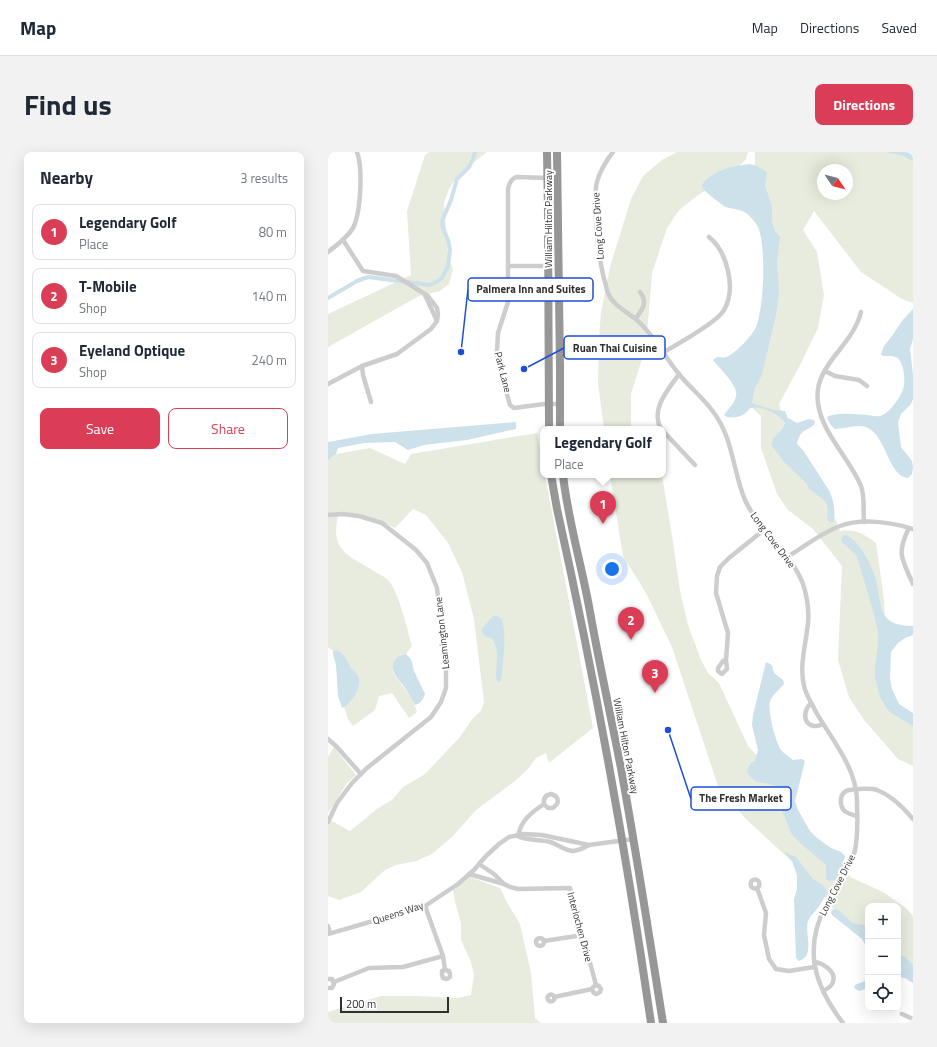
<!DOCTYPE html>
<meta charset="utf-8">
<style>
body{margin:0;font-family:"Titillium Web",sans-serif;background:#f2f2f3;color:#1f2937}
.controls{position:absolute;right:12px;bottom:12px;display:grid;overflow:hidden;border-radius:8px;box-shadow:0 4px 16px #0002}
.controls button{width:36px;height:36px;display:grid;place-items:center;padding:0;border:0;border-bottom:1px solid #e0e1e3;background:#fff;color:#1f2937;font:20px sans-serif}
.compass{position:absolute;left:489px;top:12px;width:36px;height:36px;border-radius:50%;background:#fff;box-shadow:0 4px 16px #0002;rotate:125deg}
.scale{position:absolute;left:12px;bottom:10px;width:109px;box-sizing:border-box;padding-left:4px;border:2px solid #303030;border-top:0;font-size:11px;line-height:14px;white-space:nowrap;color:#303030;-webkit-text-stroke:3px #fff;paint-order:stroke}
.you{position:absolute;left:284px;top:417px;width:14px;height:14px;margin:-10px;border:3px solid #fff;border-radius:50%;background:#1a73e8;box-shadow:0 0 0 6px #1a73e833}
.badge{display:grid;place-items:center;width:26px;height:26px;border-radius:50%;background:#db3d57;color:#fff;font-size:13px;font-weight:700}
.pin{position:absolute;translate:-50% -33px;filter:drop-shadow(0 1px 2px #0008)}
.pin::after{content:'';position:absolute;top:21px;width:14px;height:12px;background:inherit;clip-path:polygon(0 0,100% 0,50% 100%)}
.popup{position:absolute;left:212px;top:274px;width:126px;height:52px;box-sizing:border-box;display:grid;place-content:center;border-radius:8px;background:#fff;filter:drop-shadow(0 1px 3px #0005);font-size:13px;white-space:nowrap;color:#747a83}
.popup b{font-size:15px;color:#1f2937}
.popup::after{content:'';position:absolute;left:50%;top:100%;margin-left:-8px;border:8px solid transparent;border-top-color:#fff}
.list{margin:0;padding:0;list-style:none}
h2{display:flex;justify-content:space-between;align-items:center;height:52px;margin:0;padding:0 16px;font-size:17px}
h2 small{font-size:13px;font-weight:400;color:#747a83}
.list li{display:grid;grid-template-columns:26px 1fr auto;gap:12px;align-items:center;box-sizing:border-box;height:56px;margin:0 8px 8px;padding:0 8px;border:1px solid #e0e1e3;border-radius:8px}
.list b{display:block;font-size:15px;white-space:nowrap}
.list p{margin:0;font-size:13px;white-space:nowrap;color:#747a83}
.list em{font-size:13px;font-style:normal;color:#747a83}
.actions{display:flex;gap:8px;padding:12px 16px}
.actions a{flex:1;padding:9px 0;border:1px solid #db3d57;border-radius:8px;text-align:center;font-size:14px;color:#db3d57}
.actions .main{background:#db3d57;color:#fff}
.icon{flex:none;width:22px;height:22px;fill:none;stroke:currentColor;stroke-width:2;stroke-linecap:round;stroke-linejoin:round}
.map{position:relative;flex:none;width:585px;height:871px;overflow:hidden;border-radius:8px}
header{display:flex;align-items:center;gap:24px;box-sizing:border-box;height:56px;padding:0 20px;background:#fff;border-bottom:1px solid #e0e1e3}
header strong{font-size:19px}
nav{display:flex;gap:22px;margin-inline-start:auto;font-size:14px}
.intro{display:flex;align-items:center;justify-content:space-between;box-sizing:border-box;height:96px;padding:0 24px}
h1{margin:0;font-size:28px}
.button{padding:10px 18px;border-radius:8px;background:#db3d57;color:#fff;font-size:14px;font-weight:700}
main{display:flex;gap:24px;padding:0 24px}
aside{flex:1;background:#fff;border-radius:8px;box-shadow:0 4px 16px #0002}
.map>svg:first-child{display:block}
</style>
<header>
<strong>Map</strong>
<nav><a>Map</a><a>Directions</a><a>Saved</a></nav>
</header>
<div class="intro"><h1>Find us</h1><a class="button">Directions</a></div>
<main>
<aside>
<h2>Nearby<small>3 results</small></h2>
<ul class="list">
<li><span class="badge">1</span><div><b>Legendary Golf</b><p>Place</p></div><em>80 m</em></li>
<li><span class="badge">2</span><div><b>T-Mobile</b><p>Shop</p></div><em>140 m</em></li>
<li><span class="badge">3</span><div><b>Eyeland Optique</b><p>Shop</p></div><em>240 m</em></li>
</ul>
<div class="actions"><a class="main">Save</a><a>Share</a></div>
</aside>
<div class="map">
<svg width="585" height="871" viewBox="0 0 585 871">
<rect width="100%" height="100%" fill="#fff"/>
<!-- green -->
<g fill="#e7ecde" fill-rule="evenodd">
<path d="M101 0H159L130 23 121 37 116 51 120 102 125 118 121 132 112 139 91 144 0 195V162L83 123 79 59 97 3Z"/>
<path d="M349 0H420L418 7 405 21 369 44 351 58 339 76 324 121 318 194 303 242V277H276L270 231 271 186 273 160 282 115 303 47 315 24 334 8Z"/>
<path d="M427 0H575L585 4V151L574 147 533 120 486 59 475 78 489 100 496 143 490 176 471 215 451 252 460 284 498 344 512 379C528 377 536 382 548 391L556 448 558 493 563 552 585 569V614L570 607 536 568 521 545 510 508 514 414 485 377 460 358 449 342 433 296V264L418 250 443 131 427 37ZM495 18H519V42H495Z"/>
<path d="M209 281 215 314V323H217L265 576 221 611 218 601 208 606 199 618 187 629 148 658 125 684 104 702 88 709 68 713 57 718 33 740 11 748 0 744V667L22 679 49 657 64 648 75 635 97 622 132 585 145 566 153 559 156 550 146 467 134 420 120 391 98 363 85 357 67 376C47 366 33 362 11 360 0 401 22 403 49 421 53 423 57 425 60 428 70 438 80 479 84 494L78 502 72 503 65 520C73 534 85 544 89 560L81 566 64 541 51 544 47 558 25 574 20 567 16 555 24 546 31 533C27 517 19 510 8 498L5 499 0 495V308L8 302 42 296 77 312 83 302Z"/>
<path d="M282 323H334L345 390 352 439 360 473 373 508 380 521 391 531 420 594 439 614 459 651 494 701 524 726 555 740 578 756 585 764V829L570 818V754H540V789L510 764 493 740 473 718 417 666 390 634 344 495 318 441 295 404Z"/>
<path d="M6 595 28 623 19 631 0 661V605Z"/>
<path d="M142 725 172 736 180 752 192 772 203 821 207 866 213 871H0V860L53 844H88L129 846 143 843 146 823 143 810 133 788V771L127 750 125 737Z"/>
</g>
<!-- water -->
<g fill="#cce1ea">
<path d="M558 0H585V9L573 3Z"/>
<path d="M422 12 429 14 439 20 437 34 444 54V70L447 79 452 85 449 110 451 141 448 163 436 214 433 225 427 236 424 251 445 258 457 259 460 266 469 271 481 267 486 268 487 271C480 281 473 274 469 292L475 298 502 340C506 350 508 360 505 371L500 369 499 366 500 359 499 352 496 348 481 337 478 331 456 310 444 294C443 283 455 281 457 271 450 262 434 253 422 256 415 265 410 266 399 265L396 263C400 257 407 251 408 244 411 234 391 216 385 208L389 205C392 205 396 206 398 205 406 203 425 183 428 175 436 157 439 90 429 73 425 67 419 60 411 58 406 56 401 57 396 54 389 49 381 43 375 37L374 33C384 18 405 14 422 12Z"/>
<path d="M585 157V187L582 197 585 223V247L583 252 573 262 570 270 573 295 584 309 585 315 584 322 580 326C560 325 559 283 538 275 528 272 517 277 507 277L502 272 499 265C507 260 530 262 539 263 543 263 548 265 552 264 561 262 575 243 576 233 577 225 576 213 570 206L564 204H555L553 202 556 194 564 184 574 169Z"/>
<path d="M188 270V277L139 288 96 293 80 298 67 290 36 291 10 296 8 302 0 308V290L44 282Z"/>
<path d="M516 383H518C531 388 545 415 548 428 554 454 549 474 585 474V483L577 486 570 491 563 500 562 527 564 537 571 552 585 561V574L563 561 559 557 552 545 547 526V517L550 491V480L547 466 529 404 514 390 513 387Z"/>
<path d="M165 464H169L174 467C179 488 175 509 173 529L169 530C166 516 174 497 163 486 158 486 155 483 153 478Z"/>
<path d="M8 498C16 502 18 506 22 514 25 519 30 521 31 527 33 537 23 552 14 556L10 544 8 513 5 502V499Z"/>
<path d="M78 502C87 510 83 512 87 521 90 528 94 535 97 542 95 548 93 551 87 553 83 547 81 541 77 536 74 531 68 526 66 520 62 510 69 503 78 502Z"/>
<path d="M438 510 444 513 446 521 455 528 456 532C451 538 445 542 442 549 439 558 448 591 453 598 456 602 462 605 465 608L474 607 477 609 467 649 470 658 482 679 489 686 503 696 513 700 517 704 515 714 507 729 503 728 502 729 498 727V713L471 690 463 681 455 661 451 648 450 636C438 627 428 636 419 620 421 614 421 611 427 609L430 598 424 573 425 563Z"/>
<path d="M455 699 468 705 485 727 496 734 499 740C496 746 493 752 489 757 486 761 482 764 480 769 476 781 488 804 471 809L468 806 466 747 469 737V723L464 709Z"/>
<path d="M509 757 525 771 540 774V797L534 787 504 763 503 761 504 758Z"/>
<path d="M570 801 577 805 585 813V831L577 826 570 825Z"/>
<path d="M540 820V836L531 839 526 836 527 833C536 829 538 831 540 820Z"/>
</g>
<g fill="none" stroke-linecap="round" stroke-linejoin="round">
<!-- canal -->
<path stroke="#cce1ea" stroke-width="4" d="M0 146 29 129 40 125 102 133 110 129 114 126 120 114 122 98 120 88 115 76 114 69 123 48 129 27 141 15 145 7 147 0"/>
<!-- street -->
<g stroke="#cdcdcd" stroke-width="4.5">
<path d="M285 0C278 9 272 18 269 30 267 36 268 43 268 49 267 75 270 101 276 127 278 131 278 137 280 141 286 156 305 162 315 174 328 188 338 206 350 221 361 235 376 246 386 261 405 286 405 320 417 348 431 379 463 400 475 432 479 444 481 458 480 471 478 492 471 513 476 534 478 543 484 552 488 560 504 588 528 615 529 648 529 665 531 685 526 702 519 720 507 736 498 753 475 797 486 833 515 871"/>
<path d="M220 26 188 25C183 27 181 32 180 37V150L170 181 169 199V207L182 253 186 256 216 252H232"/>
<path d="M0 100C9 93 19 86 25 76 33 60 35 17 29 0"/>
<path d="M180 114H220"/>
<path d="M97 143 109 169"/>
<path d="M533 160C526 190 494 209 490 237 485 274 520 302 533 334 537 344 535 359 536 370"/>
<path d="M308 166C315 157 320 150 312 140"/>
<path d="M336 200C348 193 390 170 396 158 403 146 403 132 400 119 397 105 392 94 381 85"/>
<path d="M34 214 35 223 43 250"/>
<path d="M497 219 507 224 531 228 539 234"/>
<path d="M0 232 34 214 69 202 103 177 109 169 110 162 109 156 100 144 68 124 35 119 15 88"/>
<path d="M333 277C322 257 340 238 351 222"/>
<path d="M335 279 367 313"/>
<path d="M0 363 15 362 31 364 54 371 88 398 99 411 109 436 118 512V536L113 550 103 565 39 616 24 631 9 651 0 670"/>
<path d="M581 376C568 402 574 407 585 432"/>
<path d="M459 405C476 395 493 381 512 374 533 366 564 370 585 377"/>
<path d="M398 508 395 509 390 516V519L394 522 399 517 398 508 400 481 388 441 389 424 392 415 401 406 437 377"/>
<path d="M483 551C471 563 479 580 495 572"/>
<path d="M0 587 8 594 33 622"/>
<path d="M529 664C525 663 521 662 518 660 511 655 511 643 518 639 522 637 527 638 530 637 537 637 543 636 549 638 562 643 576 656 585 667"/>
<path d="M190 684C193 668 204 660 216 652 215 646 218 643 223 642 229 644 231 647 229 652L225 656H220L216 652"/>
<path d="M190 684C199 689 211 687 222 690 230 692 236 699 246 699 251 698 256 696 261 693"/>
<path d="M151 712 166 722 176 732"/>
<path d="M141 722 176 732 182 735 190 737 242 736 268 833 271 834 273 837 272 840 269 842 266 841 264 838 265 835 268 833"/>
<circle cx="427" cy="732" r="4.5"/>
<path d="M429 736 438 761 436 783 441 807 448 817 461 819 486 815"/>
<path d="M97 754 115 804 117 818 121 819 122 822V825L119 827 115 826 114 823V819L117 818"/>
<path d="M0 774 2 781"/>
<path d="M0 782 97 754 130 732 146 718 158 704 171 692 181 685 195 682 214 683 261 693 305 687"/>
<circle cx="212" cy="790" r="4"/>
<path d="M216 789 255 783"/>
<path d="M486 810C494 811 509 819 505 830 504 834 499 837 495 839"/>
<path d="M0 827H4L6 832 4 836H0"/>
<path d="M6 830 41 816 75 815 115 804"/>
<circle cx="223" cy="846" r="3.5"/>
<path d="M226 845 264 837"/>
<path d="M574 862 585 867"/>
</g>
<!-- highway -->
<g stroke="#979797" stroke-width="8">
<path d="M219 0 220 61 221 277"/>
<path d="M229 0 232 215V277"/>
<path d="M223 323 229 357C267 527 298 699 323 871"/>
<path d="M235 323C240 369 254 414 262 460 271 510 282 560 292 611 308 697 321 784 335 871"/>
</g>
</g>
<g text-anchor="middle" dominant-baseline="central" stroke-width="4" stroke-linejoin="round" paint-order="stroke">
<!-- street labels -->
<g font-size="10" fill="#303030" stroke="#fff">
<text transform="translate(220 67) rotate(-90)">William Hilton Parkway</text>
<text transform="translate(270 74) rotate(-94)">Long Cove Drive</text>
<text transform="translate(175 220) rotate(76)">Park Lane</text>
<text transform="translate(445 388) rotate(53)">Long Cove Drive</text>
<text transform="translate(114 481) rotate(-96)">Leamington Lane</text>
<text transform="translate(298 594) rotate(79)">William Hilton Parkway</text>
<text transform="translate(509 733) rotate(-63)">Long Cove Drive</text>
<text transform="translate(70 761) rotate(-18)">Queens Way</text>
<text transform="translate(252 775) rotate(75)">Interlochen Drive</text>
</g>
</g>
<!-- callouts -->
<path fill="none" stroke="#1d4ed8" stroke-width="1.5" d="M133 200L140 137M196 217L236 196M340 578L363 647"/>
<g fill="#1d4ed8" stroke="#fff" stroke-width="1.5">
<circle cx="133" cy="200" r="4"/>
<circle cx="196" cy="217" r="4"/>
<circle cx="340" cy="578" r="4"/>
</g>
<g fill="#fff" stroke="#1d4ed8" stroke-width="1.5">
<rect x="140" y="126" width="125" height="23" rx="4"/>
<rect x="236" y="184" width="101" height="23" rx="4"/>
<rect x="363" y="635" width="100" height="23" rx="4"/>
</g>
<g font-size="11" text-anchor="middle" font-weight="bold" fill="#303030">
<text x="203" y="141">Palmera Inn and Suites</text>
<text x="287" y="200">Ruan Thai Cuisine</text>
<text x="413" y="650">The Fresh Market</text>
</g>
</svg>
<div class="controls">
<button>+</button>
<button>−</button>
<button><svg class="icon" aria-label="locate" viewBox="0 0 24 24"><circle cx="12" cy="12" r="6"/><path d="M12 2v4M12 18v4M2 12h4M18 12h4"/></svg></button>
</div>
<svg class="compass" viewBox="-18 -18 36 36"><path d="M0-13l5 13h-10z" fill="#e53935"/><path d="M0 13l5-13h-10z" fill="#747a83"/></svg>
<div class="scale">200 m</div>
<div class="you"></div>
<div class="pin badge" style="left:275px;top:372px">1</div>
<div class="popup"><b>Legendary Golf</b>Place</div>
<div class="pin badge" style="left:303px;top:488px">2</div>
<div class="pin badge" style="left:327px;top:541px">3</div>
</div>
</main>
